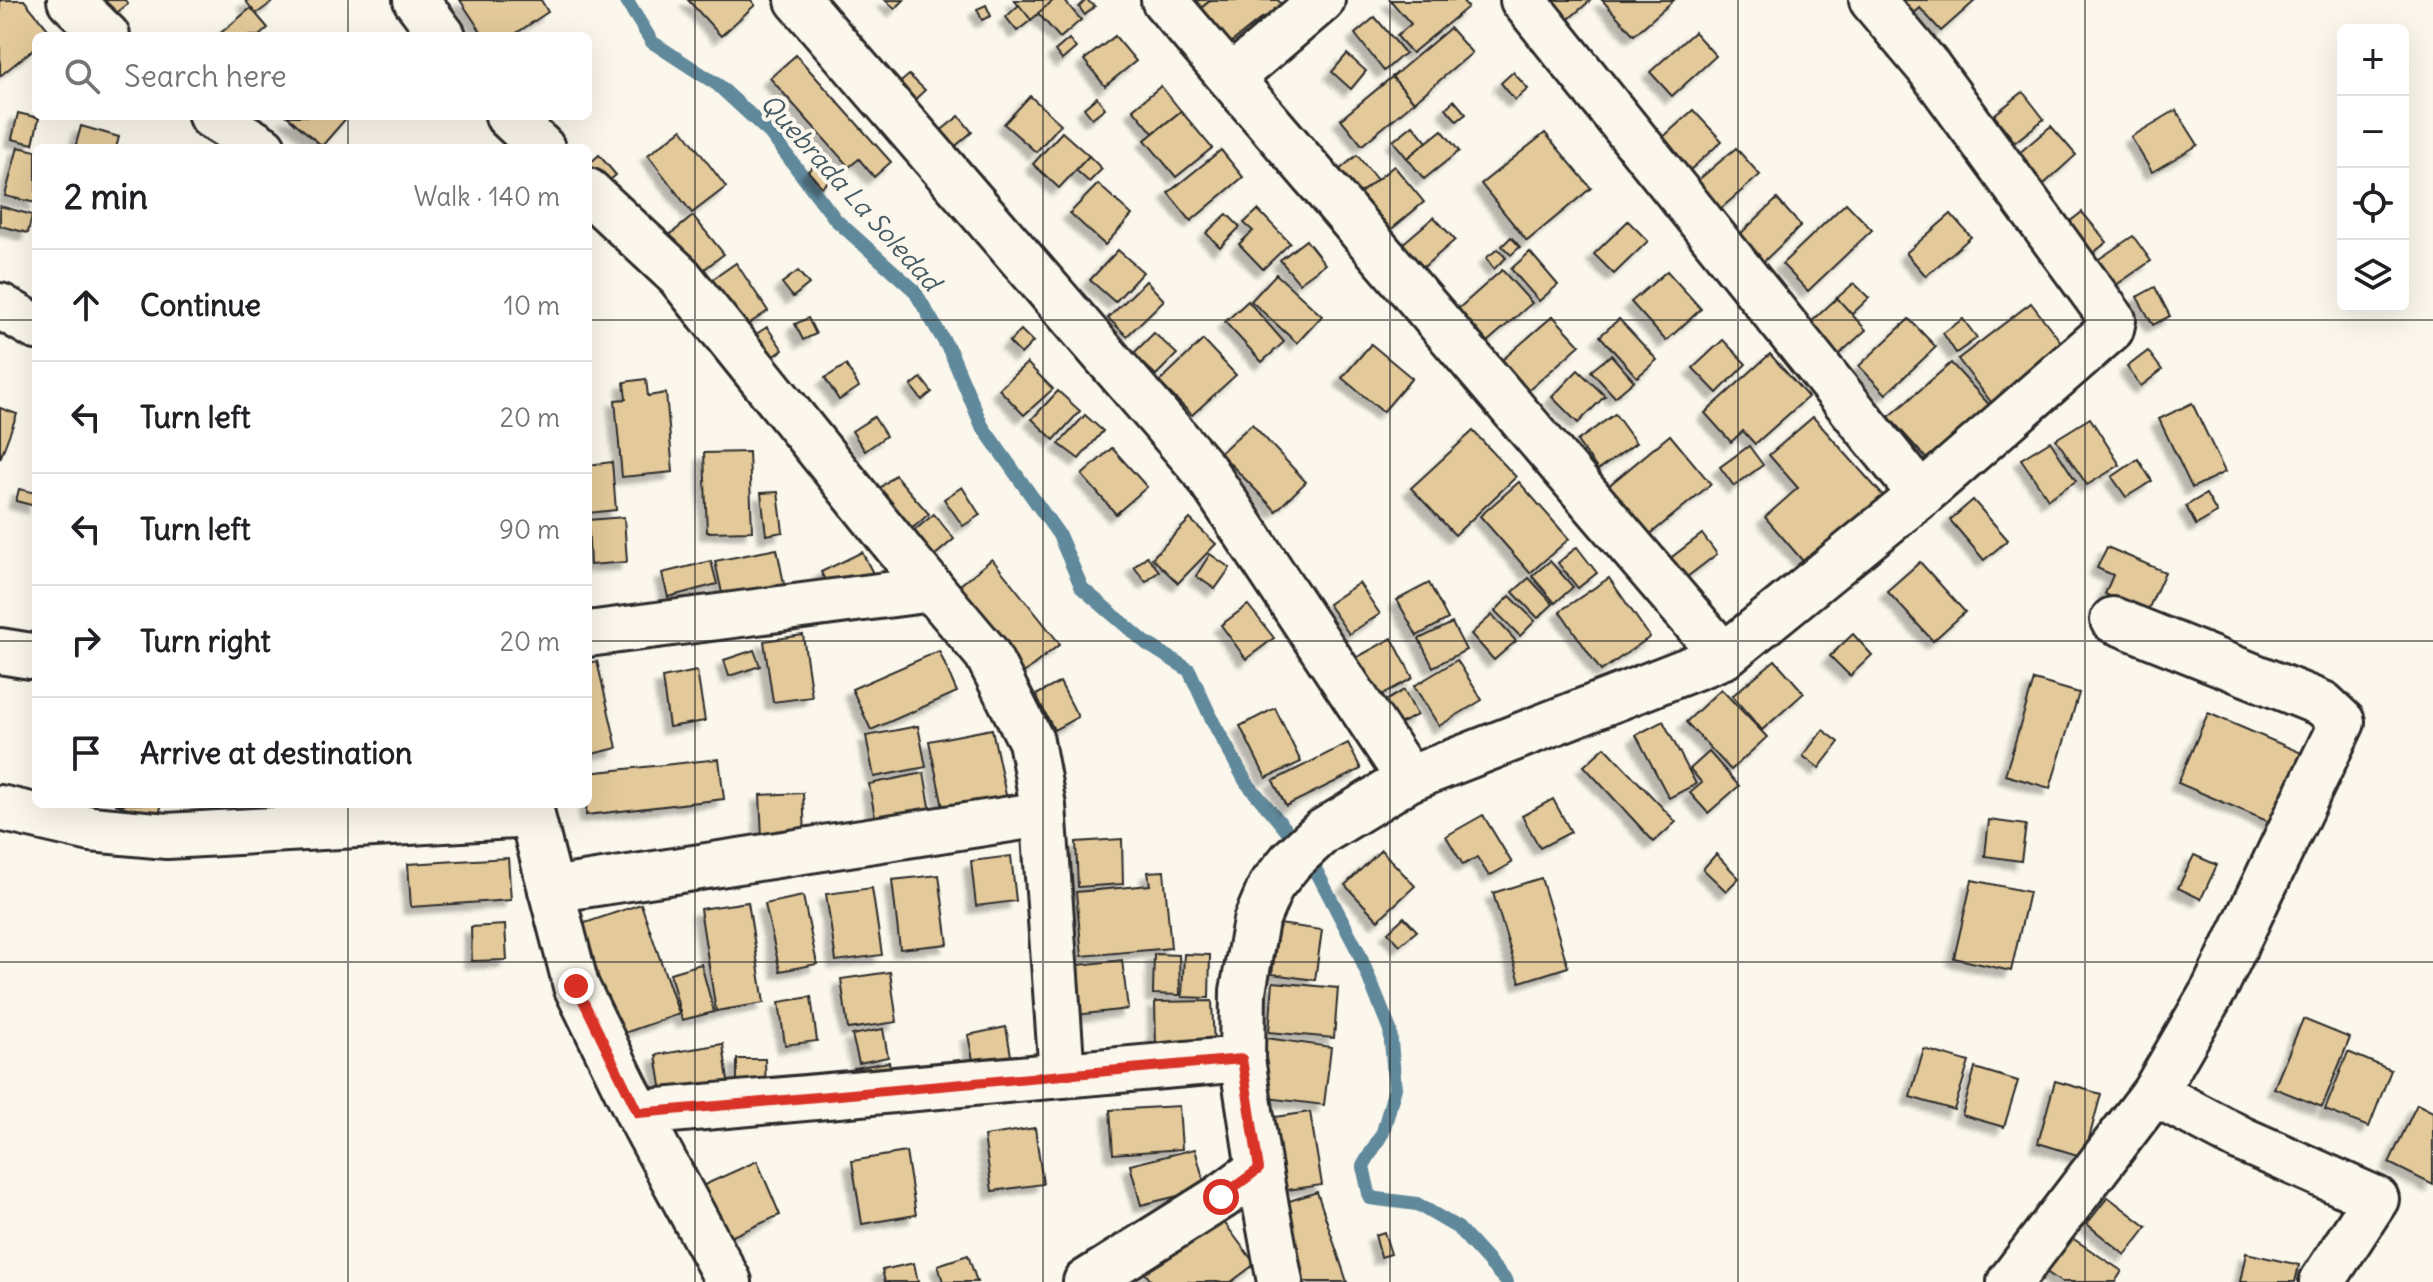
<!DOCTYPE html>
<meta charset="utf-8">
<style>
body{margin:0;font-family:Delius,sans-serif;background:#f2f2f2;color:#202124}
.controls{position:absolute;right:24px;top:24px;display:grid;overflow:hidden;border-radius:12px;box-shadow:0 8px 32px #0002}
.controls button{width:72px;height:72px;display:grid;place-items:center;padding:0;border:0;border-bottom:2px solid #e0e0e0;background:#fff;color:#202124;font:40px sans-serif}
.stop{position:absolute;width:24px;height:24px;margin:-18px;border:6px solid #d93025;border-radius:50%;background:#fff}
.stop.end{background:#d93025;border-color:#fff;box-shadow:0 2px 8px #0008}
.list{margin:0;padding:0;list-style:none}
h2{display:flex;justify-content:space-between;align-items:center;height:104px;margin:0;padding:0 32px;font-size:34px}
h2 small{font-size:26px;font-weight:400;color:#757577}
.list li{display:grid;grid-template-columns:52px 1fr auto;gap:24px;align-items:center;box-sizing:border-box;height:112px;padding:0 32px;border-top:2px solid #e0e0e0}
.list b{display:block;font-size:30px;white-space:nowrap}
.list em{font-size:26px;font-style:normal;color:#757577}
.icon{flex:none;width:44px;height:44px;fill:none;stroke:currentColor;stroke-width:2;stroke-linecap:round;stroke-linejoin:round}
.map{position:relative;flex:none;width:2433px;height:1282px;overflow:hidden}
.search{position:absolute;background:#fff;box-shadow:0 8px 32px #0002;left:32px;top:32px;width:560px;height:88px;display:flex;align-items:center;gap:20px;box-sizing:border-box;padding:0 28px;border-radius:12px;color:#757577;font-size:30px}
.panel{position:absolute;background:#fff;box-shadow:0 8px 32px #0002;left:32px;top:144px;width:560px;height:664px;border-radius:12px}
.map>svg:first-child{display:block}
</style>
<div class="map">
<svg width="2433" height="1282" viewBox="0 0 2433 1282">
<defs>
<filter id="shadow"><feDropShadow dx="-7" dy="7" stdDeviation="2" flood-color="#0004"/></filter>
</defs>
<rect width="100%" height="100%" fill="#fbf7ec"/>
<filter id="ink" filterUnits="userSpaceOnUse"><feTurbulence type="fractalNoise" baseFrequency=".0125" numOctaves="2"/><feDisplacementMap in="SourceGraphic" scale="16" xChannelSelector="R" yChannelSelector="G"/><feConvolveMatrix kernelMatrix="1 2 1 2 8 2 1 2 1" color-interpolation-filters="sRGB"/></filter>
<g filter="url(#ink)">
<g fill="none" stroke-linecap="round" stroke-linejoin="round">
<!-- stream -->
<path stroke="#60899b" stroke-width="14" d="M626 0 652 42 718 85 770 133 836 220 914 290 951 353 982 426 1059 535 1082 588 1146 643 1189 670 1213 722 1246 782 1309 857 1358 951 1390 1030 1395 1088 1383 1132 1363 1166 1370 1198 1417 1204 1458 1228 1507 1282"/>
</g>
<!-- building -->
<g fill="#e4ca9a" stroke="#2b2b2b" stroke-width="2" filter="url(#shadow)">
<path d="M0 0H24L52 34 36 36V47L0 76Z"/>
<path d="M97 0H125L128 4 101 25Z"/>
<path d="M245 0H273L274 1 256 14Z"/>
<path d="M460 0H541L548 12 512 36H484Z"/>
<path d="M688 0H751L755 5 721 36Z"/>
<path d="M885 0H904L895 9Z"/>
<path d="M1014 0H1054L1031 20Z"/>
<path d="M1054 0H1064L1081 20 1060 38 1038 13Z"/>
<path d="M1086 0 1095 6 1085 15 1079 7Z"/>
<path d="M1182 0H1211L1194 14Z"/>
<path d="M1211 0H1278L1291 16 1273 31 1262 18 1223 49 1194 14Z"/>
<path d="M1390 0H1462L1468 7 1412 53 1397 36 1411 24Z"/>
<path d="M1533 0H1591L1558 28Z"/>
<path d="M1602 0H1674L1634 35Z"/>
<path d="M1881 0H1976L1941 31 1920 8 1900 26Z"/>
<path d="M986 5 991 16 982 20 977 9Z"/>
<path d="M1019 5 1031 20 1017 31 1006 17Z"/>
<path d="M251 8 268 28 259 36H217Z"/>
<path d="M1375 17 1405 53 1384 71 1355 34Z"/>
<path d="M1450 28 1472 53 1414 102 1392 77Z"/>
<path d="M1694 32 1716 56 1672 96 1650 72Z"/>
<path d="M1115 36 1136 61 1105 86 1084 60Z"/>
<path d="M1069 39 1076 48 1062 60 1055 51Z"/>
<path d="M1347 54 1366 71 1351 89 1332 72Z"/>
<path d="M796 55 891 162 874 177 859 159 849 167 770 78Z"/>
<path d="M1513 72 1528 89 1515 100 1501 83Z"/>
<path d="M909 75 925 90 911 103 895 87Z"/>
<path d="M1392 77 1414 102 1362 145 1341 119Z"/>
<path d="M1161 86 1181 111 1153 133 1133 109Z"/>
<path d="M2023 92 2044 119 2015 142 1994 115Z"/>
<path d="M1030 96 1061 124 1036 152 1004 124Z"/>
<path d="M1097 97 1105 108 1092 118 1084 108Z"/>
<path d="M1454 100 1466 114 1457 121 1446 108Z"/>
<path d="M1693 110 1722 141 1690 170 1660 140Z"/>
<path d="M2176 110 2198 145 2152 172 2131 137Z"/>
<path d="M1181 111 1212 148 1176 177 1145 140Z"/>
<path d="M18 113 39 118 33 144 12 139Z"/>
<path d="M287 116H348L322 146Z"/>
<path d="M959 116 972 132 952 149 938 133Z"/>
<path d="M1413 125 1427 142 1407 158 1393 141Z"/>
<path d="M81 126 119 137 116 148H75Z"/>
<path d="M2051 126 2076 155 2044 184 2018 154Z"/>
<path d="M682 129 726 187 692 213 648 155Z"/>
<path d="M1442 130 1459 151 1424 179 1407 158Z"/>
<path d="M1062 132 1089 156 1059 188 1033 164Z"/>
<path d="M1545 133 1591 188 1527 241 1481 184Z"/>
<path d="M18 147 36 151V203L5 196Z"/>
<path d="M1736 148 1760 175 1719 210 1696 182Z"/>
<path d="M1221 150 1243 177 1191 221 1168 193Z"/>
<path d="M599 155 616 175 593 195 588 190V165Z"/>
<path d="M1357 155 1377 180 1358 195 1338 171Z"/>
<path d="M1089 156 1102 169 1089 182 1076 170Z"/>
<path d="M817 163 831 179 822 187 808 171Z"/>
<path d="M1394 166 1424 202 1388 232 1358 195Z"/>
<path d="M1098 184 1132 215 1105 245 1070 213Z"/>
<path d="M1777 199 1801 226 1760 265 1736 238Z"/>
<path d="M1846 203 1872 230 1808 291 1782 264Z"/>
<path d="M0 206 32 215 28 233 0 226Z"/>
<path d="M1258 210 1290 243 1263 269 1239 244 1253 231 1244 223Z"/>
<path d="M2082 212 2107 242 2088 257 2063 227Z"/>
<path d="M1227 214 1240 227 1220 247 1206 233Z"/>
<path d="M1951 214 1971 237 1926 276 1906 253Z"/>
<path d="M693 216 724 254 690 280 660 243Z"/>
<path d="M1434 217 1455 240 1420 270 1400 246Z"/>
<path d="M1628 221 1648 241 1614 274 1594 254Z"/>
<path d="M2133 236 2151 261 2113 287 2096 261Z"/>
<path d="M1511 237 1520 247 1511 255 1502 246Z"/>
<path d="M1306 240 1325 264 1299 283 1280 260Z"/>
<path d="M1498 249 1506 258 1494 269 1486 258Z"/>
<path d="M1118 250 1143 272 1115 302 1090 280Z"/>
<path d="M1530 252 1558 285 1539 301 1511 269Z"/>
<path d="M736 263 768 311 735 333 703 286Z"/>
<path d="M1502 270 1532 303 1487 342 1458 309Z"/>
<path d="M798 271 809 284 793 297 782 283Z"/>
<path d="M1667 271 1701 309 1666 341 1631 302Z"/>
<path d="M1276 274 1322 316 1297 343 1251 301Z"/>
<path d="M1146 281 1164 300 1127 336 1108 318Z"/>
<path d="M1854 283 1869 298 1851 315 1837 298Z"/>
<path d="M2155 287 2170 316 2153 325 2137 297Z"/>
<path d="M1837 298 1866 330 1837 356 1809 324Z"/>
<path d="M1248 301 1284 342 1262 362 1225 322Z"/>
<path d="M2031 303 2071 355 1998 411 1958 359Z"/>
<path d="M1553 316 1580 345 1521 397 1494 367Z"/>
<path d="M808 318 816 334 803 340 795 324Z"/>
<path d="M1619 319 1657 360 1637 377 1600 336Z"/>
<path d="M1909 319 1936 347 1886 394 1859 366Z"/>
<path d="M1963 319 1977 338 1956 353 1943 333Z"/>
<path d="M767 327 783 350 760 366 744 342Z"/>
<path d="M1021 330 1033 342 1021 354 1009 342Z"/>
<path d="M1154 333 1177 354 1156 375 1133 354Z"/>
<path d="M1203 340 1236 375 1192 415 1159 382Z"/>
<path d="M1723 340 1746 364 1717 393 1693 368Z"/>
<path d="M1371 344 1412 378 1383 412 1342 378Z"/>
<path d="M2148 351 2162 370 2141 386 2127 367Z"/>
<path d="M1770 354 1808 397 1755 444 1743 431 1731 442 1705 413Z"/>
<path d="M1611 355 1634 381 1615 397 1591 371Z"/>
<path d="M1027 363 1053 389 1024 415 999 389Z"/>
<path d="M1951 363 1995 411 1933 466 1889 417Z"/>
<path d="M846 365 859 387 839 400 825 378Z"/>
<path d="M1578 370 1605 396 1578 423 1552 397Z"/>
<path d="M921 378 932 392 922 400 911 386Z"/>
<path d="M646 379 648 396 666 393 673 472 622 477 615 400 626 399 624 382Z"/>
<path d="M1058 391 1080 411 1054 440 1032 419Z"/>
<path d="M2192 403 2225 472 2192 488 2159 419Z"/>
<path d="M0 408 17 414 0 459Z"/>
<path d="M1615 414 1636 443 1598 470 1577 441Z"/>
<path d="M1085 415 1103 431 1079 459 1059 444Z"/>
<path d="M874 417 886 436 865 451 852 431Z"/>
<path d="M1813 417 1886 499 1808 567 1765 517 1798 488 1769 455Z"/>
<path d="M2090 418 2120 465 2087 485 2056 439Z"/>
<path d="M1252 424 1306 482 1276 511 1220 453Z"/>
<path d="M1473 431 1516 477 1455 535 1411 488Z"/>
<path d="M1670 435 1711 484 1642 541 1601 492Z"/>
<path d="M2050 441 2076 481 2048 499 2021 459Z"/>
<path d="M1749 446 1763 465 1734 486 1720 467Z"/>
<path d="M1112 448 1147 487 1116 514 1082 475Z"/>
<path d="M749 452 752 531 707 532 704 453Z"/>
<path d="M2138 459 2152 481 2126 497 2112 477Z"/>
<path d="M612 462 616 510 588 513V465Z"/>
<path d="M895 475 929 514 900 539 866 500Z"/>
<path d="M1519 482 1569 539 1530 573 1480 516Z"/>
<path d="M962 487 980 515 963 526 944 499Z"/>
<path d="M19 489 36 493 35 506 16 501Z"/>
<path d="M778 492 783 532 766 535 761 493Z"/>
<path d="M2206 494 2217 513 2196 525 2186 506Z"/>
<path d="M1973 500 2008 540 1984 560 1950 520Z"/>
<path d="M934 514 954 539 928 561 908 536Z"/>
<path d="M624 517 627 562 590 565 588 520Z"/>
<path d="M1190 519 1216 544 1178 583 1152 558Z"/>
<path d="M1702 534 1717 554 1683 580 1668 560Z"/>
<path d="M1577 547 1597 573 1578 588 1558 563Z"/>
<path d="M2107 547 2165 572 2147 612 2105 594 2113 575 2097 568Z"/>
<path d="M777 549 788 604 727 616 715 561Z"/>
<path d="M862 552 881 589 839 609 821 572Z"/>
<path d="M1210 554 1230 568 1215 589 1196 576Z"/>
<path d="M1147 556 1159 571 1146 582 1134 567Z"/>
<path d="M992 559 1060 644 1016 679 948 595Z"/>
<path d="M711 561 717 584 668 597 662 573Z"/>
<path d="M1550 561 1573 587 1555 603 1532 576Z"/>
<path d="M1920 562 1965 612 1933 641 1887 591Z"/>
<path d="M1529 578 1553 604 1538 618 1513 592Z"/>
<path d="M1609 578 1650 637 1601 671 1560 611Z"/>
<path d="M1359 583 1380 614 1349 634 1328 604Z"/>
<path d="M1429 583 1448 619 1417 636 1397 600Z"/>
<path d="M1510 596 1535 621 1520 636 1495 611Z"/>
<path d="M1248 605 1274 638 1246 659 1221 625Z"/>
<path d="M1492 615 1516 641 1494 660 1471 634Z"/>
<path d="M1452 623 1466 650 1433 667 1419 639Z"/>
<path d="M1853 634 1872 655 1850 676 1830 656Z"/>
<path d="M803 635 812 697 773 702 764 641Z"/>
<path d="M1392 638 1413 678 1374 699 1352 660Z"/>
<path d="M754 650 760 666 729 676 724 660Z"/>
<path d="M939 651 957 692 871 730 852 689Z"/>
<path d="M1457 660 1482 700 1439 726 1414 686Z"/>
<path d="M1775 660 1804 693 1762 730 1732 696Z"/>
<path d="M597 661 617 748 588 755V663Z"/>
<path d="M697 671 705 721 669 727 662 678Z"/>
<path d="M2034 680 2079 693 2050 788 2005 775Z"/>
<path d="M1060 682 1078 717 1054 730 1036 695Z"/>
<path d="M1721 689 1767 737 1731 770 1686 722Z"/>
<path d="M1404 690 1417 715 1396 726 1382 703Z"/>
<path d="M1275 708 1301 762 1266 778 1240 726Z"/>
<path d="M2208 713 2304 754 2274 824 2178 783Z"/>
<path d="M1663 721 1696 784 1669 798 1636 735Z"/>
<path d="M918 726 926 767 874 777 866 736Z"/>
<path d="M992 729 1010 814 947 826 929 741Z"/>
<path d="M1823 730 1839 742 1819 768 1803 756Z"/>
<path d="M1348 743 1361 769 1286 806 1273 781Z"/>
<path d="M1605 747 1676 822 1654 842 1584 766Z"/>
<path d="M1709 752 1739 786 1708 813 1690 793 1702 783 1690 769Z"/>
<path d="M719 759 724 799 586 815 588 773Z"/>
<path d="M924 773 934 828 879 839 869 784Z"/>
<path d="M803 793 805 835 763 860 760 795Z"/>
<path d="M1553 799 1571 832 1540 848 1522 816Z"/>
<path d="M115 804H162L158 817Z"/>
<path d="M1483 815 1512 863 1489 876 1477 857 1463 865 1446 836Z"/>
<path d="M1989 820 2026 825 2021 861 1985 856Z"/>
<path d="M1122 839 1123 884 1078 887 1076 842Z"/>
<path d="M1381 850 1415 886 1378 920 1345 885Z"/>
<path d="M1716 854 1739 878 1726 891 1703 869Z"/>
<path d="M2194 855 2217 865 2201 899 2178 888Z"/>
<path d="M1011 856 1016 901 976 906 971 861Z"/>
<path d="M508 858 511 900 411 907 408 864Z"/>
<path d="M1164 871 1171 948 1082 956 1076 892 1150 885 1148 872Z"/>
<path d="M939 875 948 944 900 949 892 880Z"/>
<path d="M1541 878 1568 967 1520 982 1493 893Z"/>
<path d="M1972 880 2029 892 2011 971 1954 958Z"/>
<path d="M872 888 882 955 836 961 826 894Z"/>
<path d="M803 896 817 964 780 971 765 904Z"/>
<path d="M748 902 764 1003 716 1011 700 909Z"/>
<path d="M641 904 679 1014 613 1037 573 927Z"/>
<path d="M1404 917 1417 931 1400 945 1388 932Z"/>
<path d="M1279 924 1322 930 1315 980 1272 974Z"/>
<path d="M505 925 507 960 472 961 471 927Z"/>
<path d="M1154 954 1179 955 1180 995 1153 994Z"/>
<path d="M1184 954 1210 955 1209 998 1182 997Z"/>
<path d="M1122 960 1128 1009 1076 1015 1070 966Z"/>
<path d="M701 964 714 1012 682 1020 670 973Z"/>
<path d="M890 972 897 1022 848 1029 841 979Z"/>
<path d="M1273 982 1338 988 1334 1038 1269 1032Z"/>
<path d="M811 997 817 1041 785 1045 779 1002Z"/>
<path d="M1212 1001 1214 1046 1156 1047 1155 1002Z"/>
<path d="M2303 1019 2350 1038 2322 1107 2274 1088Z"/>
<path d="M1006 1027 1013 1067 976 1075 968 1035Z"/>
<path d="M883 1029 888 1057 859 1063 852 1035Z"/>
<path d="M1266 1038 1331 1047 1324 1105 1259 1097Z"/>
<path d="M723 1044 729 1088 663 1098 656 1055Z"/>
<path d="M1924 1049 1969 1062 1954 1110 1910 1097Z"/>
<path d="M2348 1052 2391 1070 2369 1127 2325 1110Z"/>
<path d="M737 1059H765L766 1098H737Z"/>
<path d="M889 1062 894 1083 859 1090 854 1068Z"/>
<path d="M1975 1068 2018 1081 2004 1127 1962 1115Z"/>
<path d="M2055 1081 2101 1094 2084 1157 2038 1143Z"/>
<path d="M2417 1104 2433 1112V1185L2389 1163Z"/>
<path d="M1179 1106 1182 1149 1113 1154 1110 1110Z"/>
<path d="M1310 1112 1322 1185 1280 1191 1268 1118Z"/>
<path d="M1035 1128 1043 1184 992 1191 984 1136Z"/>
<path d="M1195 1149 1206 1189 1141 1205 1130 1165Z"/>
<path d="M906 1152 916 1215 862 1224 852 1161Z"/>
<path d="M757 1161 780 1215 726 1239 702 1186Z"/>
<path d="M1317 1192 1347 1282H1300L1274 1206Z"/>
<path d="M2108 1197 2147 1227 2125 1255 2087 1224Z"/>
<path d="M1221 1218 1255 1264 1231 1282H1152L1145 1273Z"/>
<path d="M1384 1232 1391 1254 1381 1257 1375 1235Z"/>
<path d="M2069 1236 2122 1271 2115 1282H2061L2045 1271Z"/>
<path d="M2246 1253 2299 1265 2295 1282H2240Z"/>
<path d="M968 1255 977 1282H943L938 1265Z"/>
<path d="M914 1263 918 1282H885L882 1270Z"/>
</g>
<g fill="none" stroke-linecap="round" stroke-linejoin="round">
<defs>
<g id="minor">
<path d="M70 0 107 36"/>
<path d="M416 0 443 36"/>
<path d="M798 0 1204 470 1409 779"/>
<path d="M1164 0 1724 656"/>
<path d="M1523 0 1921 495"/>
<path d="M1231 78 1322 0"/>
<path d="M211 116 263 148"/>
<path d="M508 116 542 148"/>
<path d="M588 191 679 276 906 558 987 654 1031 741 1043 806 1062 1075"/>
<path d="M0 306 36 327"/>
<path d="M588 634 932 589"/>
<path d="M0 651 31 656"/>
<path d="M529 804 576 986 638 1113 729 1282"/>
<path d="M0 808 91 829 167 836 532 815"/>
<path d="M551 890 1043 814"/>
<path d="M2154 1093 2241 1139 2376 1199 2322 1282"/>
<path d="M638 1113 1242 1059"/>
<path d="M1086 1282 1221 1197 1259 1169"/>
<path d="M1280 1282 1259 1169 1242 1059 1243 991 1256 921 1271 886 1291 861 1322 832 1409 779 1724 656 1921 495 2111 329 2113 320 1929 68 1872 0"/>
<path d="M2010 1282 2154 1093 2215 988 2342 722 2323 704 2113 620"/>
</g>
</defs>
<!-- minor casing -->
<use href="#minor" stroke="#2b2b2b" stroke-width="50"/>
<!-- minor -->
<use href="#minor" stroke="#fbf7ec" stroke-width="44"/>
</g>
</g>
<g fill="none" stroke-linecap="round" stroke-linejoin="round" filter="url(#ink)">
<!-- route -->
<path stroke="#d93025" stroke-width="10" d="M576 986 638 1113 1242 1059 1259 1169 1221 1197"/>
</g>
<!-- grid -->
<path fill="none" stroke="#2b2b2b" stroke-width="2" stroke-opacity="0.55" d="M348 0V36M695 0V1282M1043 0V1282M1390 0V1282M1738 0V1282M2085 0V1282M348 116V148M0 320H36M588 320H2433M0 641H36M588 641H2433M348 804V1282M0 962H2433"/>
<g text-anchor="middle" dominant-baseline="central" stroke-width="8" stroke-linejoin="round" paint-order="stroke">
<!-- water labels -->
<g font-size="26" font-style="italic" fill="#465a63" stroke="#fbf7ec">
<text transform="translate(851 192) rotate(48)">Quebrada La Soledad</text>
</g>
</g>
</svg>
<div class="controls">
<button>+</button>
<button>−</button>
<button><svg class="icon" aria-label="locate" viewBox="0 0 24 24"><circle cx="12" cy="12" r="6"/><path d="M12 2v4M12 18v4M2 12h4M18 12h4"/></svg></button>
<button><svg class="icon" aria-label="layers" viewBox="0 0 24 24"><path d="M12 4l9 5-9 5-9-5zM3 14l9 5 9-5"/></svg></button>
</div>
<div class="stop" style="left:1221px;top:1197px"></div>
<div class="stop end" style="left:576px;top:986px"></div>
<div class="search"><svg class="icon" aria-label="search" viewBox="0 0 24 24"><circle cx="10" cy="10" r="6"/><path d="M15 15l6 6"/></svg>Search here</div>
<section class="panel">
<h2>2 min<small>Walk · 140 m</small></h2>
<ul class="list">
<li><svg class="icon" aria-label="ahead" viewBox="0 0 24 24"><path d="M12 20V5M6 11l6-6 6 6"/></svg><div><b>Continue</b></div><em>10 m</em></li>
<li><svg class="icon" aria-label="left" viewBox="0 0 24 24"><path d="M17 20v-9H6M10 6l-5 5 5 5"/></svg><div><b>Turn left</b></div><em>20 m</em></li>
<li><svg class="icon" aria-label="left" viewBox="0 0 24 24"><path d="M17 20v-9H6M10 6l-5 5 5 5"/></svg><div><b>Turn left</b></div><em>90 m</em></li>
<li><svg class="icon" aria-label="right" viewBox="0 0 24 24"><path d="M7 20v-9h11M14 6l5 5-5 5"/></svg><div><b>Turn right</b></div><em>20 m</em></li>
<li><svg class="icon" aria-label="arrive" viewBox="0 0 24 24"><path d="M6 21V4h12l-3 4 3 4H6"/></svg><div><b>Arrive at destination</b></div></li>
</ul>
</section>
</div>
